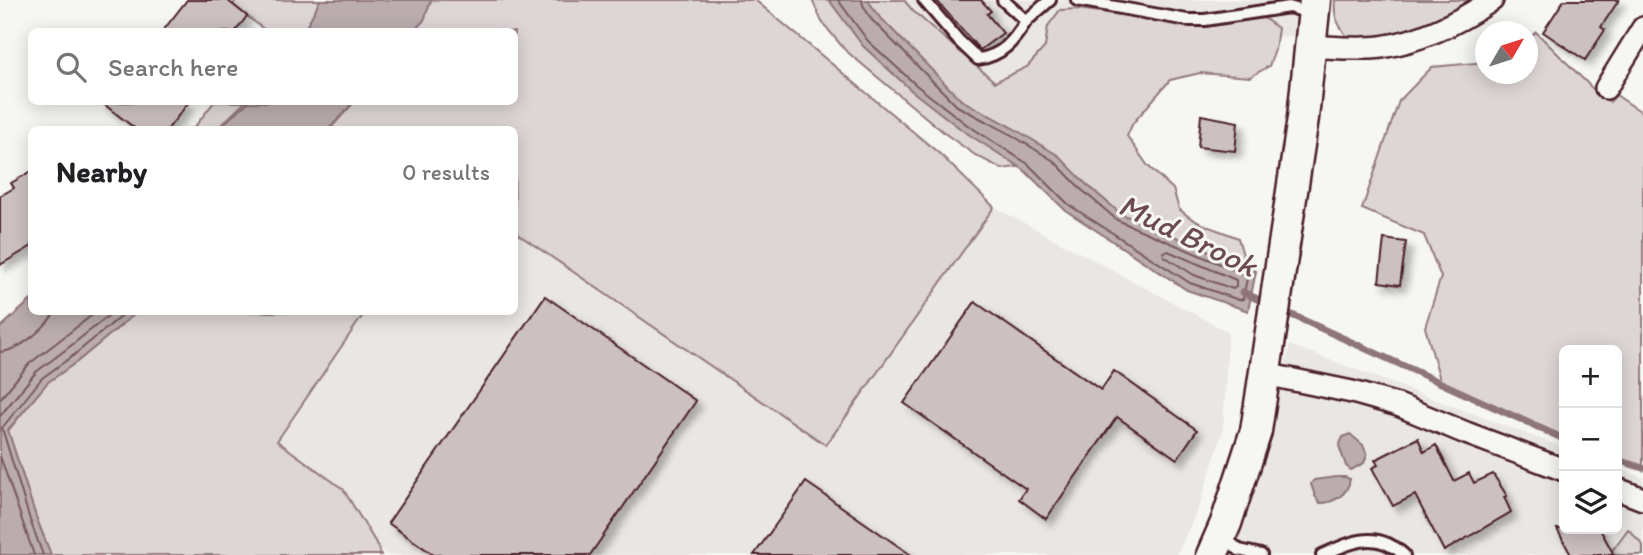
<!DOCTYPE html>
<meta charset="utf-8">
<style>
body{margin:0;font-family:Itim,sans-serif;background:#f2f2f2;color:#202124}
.controls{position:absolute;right:21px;bottom:21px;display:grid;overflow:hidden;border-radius:10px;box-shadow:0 4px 18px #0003}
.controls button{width:63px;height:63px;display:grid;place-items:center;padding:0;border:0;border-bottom:2px solid #e0e0e0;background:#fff;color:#202124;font:35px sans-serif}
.compass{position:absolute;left:1475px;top:21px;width:63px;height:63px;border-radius:50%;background:#fff;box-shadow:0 4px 18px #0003;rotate:51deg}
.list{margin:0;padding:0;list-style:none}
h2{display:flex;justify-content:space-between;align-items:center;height:91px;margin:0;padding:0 28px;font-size:30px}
h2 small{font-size:23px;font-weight:400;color:#757577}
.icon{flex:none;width:38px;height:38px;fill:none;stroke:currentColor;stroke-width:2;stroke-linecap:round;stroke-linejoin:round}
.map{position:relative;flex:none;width:1643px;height:555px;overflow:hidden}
.search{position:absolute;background:#fff;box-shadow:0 4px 18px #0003;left:28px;top:28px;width:490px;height:77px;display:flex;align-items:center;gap:18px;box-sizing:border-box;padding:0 24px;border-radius:10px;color:#757577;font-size:26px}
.panel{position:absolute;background:#fff;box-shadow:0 4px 18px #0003;left:28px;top:126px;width:490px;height:189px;border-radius:10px}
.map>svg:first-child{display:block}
</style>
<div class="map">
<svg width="1643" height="555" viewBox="0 0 1643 555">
<defs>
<filter id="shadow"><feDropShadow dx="6" dy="6" stdDeviation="3.5" flood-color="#0004"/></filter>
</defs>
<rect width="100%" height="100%" fill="#f6f6f2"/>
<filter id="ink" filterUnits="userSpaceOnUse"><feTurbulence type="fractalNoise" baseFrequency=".0143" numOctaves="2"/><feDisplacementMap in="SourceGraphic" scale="14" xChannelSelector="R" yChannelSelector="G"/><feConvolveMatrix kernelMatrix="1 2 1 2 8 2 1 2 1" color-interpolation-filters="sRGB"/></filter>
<g filter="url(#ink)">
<!-- built -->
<g fill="#e9e6e3">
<path d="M905 0H1299L1295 36 1195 38 994 107Z"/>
<path d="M994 207 1228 332 1223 431 1199 506 1177 555H387L379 548 343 489 276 442 365 312H514L515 232 826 444Z"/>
<path d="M1290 345 1564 448V529H1617V468L1643 478V555H1234L1271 424Z"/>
</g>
<!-- green -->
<g fill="#ddd6d5" stroke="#947a80" stroke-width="2">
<path d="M236 0H321L305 31H266L233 5Z"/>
<path d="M431 0H755L941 155 994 207 826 445 515 232 514 130H329L354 102H514V32L414 31 424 20Z"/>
<path d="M812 0H904L913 11 995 82 1027 67 1045 47 1048 26 1060 10 1078 9 1204 27 1262 17 1278 28 1275 50 1269 66 1250 77 1200 73 1170 80 1133 123 1127 136 1148 166 1173 189 1179 209C1201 228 1214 227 1238 238L1243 255 1238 263 1121 214 1087 185 1053 162 1002 169 975 155 947 135 845 50 822 22Z"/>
<path d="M1335 0H1478L1458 14 1389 40 1348 38C1338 25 1333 16 1335 0Z"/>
<path d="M1536 32 1593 89 1610 102 1616 95 1643 113V468L1617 460V350H1564V439L1441 383 1425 327 1441 277 1424 235 1362 209 1399 101 1432 67 1485 62 1486 74H1528V39Z"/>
<path d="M214 102H245L217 129H193Z"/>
<path d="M137 312H365L277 441 343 489 379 548 381 555H51L36 517 8 431 46 383 78 361Z"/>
<path d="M1628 529 1643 545V555H1609Z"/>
</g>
<!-- water -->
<g fill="#bbadae" stroke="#8e747a" stroke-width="2">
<path d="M320 0H431L424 20 414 31H304Z"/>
<path d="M829 0H868L877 14 961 100 1013 128 1059 156 1087 185 1121 214 1256 271 1248 311 1187 290 1065 210 1024 170 962 130 912 91 863 46Z"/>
<path d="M248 102H354L329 129H218Z"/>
<path d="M31 300 32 312H137L78 361 47 383 8 430 36 517 51 555H0V328Z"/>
<path d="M1350 434 1363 445 1367 455 1364 463 1351 470 1346 466 1339 446 1343 437Z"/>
<path d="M1336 477H1345L1350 479C1348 494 1335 503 1320 503L1315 496 1311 484 1314 480Z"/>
</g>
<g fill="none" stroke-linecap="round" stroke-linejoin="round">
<!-- shore -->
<g stroke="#77585f" stroke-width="2">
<path d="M838 0 868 41 916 85 966 124 1028 164 1069 205 1190 283 1239 300 1243 299 1247 278 1246 275 1117 220 1082 190 1054 161 1010 134 957 106 871 19 863 5 862 0"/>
<path d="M1168 251 1236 280V287L1233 289 1194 275 1164 256 1163 252Z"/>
<path d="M0 352C20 351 45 328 55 312"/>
<path d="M0 399 29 364 96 312"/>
<path d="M0 416 36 372 68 348 113 312"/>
<path d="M0 456 34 555"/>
<path d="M43 555 30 520 2 428 42 378 74 355 126 312"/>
</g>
<!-- stream -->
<g stroke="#8e747a" stroke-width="7">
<path d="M1243 292 1267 304"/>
<path d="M1281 310 1564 439"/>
<path d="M1617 460 1643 468"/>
</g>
</g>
<!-- building -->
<g fill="#ccc1c0" stroke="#4a1f2b" stroke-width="2" filter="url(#shadow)">
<path d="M187 0H227L247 16 235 32H162Z"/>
<path d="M936 0H981L991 11 987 14 1003 33 980 50Z"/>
<path d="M1564 0H1619L1601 27 1605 30 1585 60 1543 32Z"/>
<path d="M101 102H189L167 130H137Z"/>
<path d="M1201 115 1238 122 1235 151 1198 147Z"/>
<path d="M32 171V246L0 265V196L14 188 11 183Z"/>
<path d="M1384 239 1406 242 1400 285 1379 282Z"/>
<path d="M545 296 696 401 590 555H434L388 523Z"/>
<path d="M975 302 1101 390 1114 371 1197 430 1177 459 1117 417 1046 519 1019 499 1026 489 904 403Z"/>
<path d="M1418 438 1424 452 1436 445 1454 481 1469 473 1474 483 1493 474 1507 496 1504 497 1511 512 1444 551 1415 495 1393 506 1372 468 1378 465 1375 460Z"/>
<path d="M806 482 911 555H754Z"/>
<path d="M1557 529H1600L1614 555H1571Z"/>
</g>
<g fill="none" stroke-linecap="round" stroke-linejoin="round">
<defs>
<g id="lane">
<path d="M924 0 959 41 978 59C1002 56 1014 41 1026 21"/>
<path d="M1003 0 1026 21 1050 0"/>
<path d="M1077 0 1187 20H1205L1289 7 1310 13"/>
<path d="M1223 536 1239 550 1261 555"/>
<path d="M1322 555C1354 541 1376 530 1404 555"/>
</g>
<g id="street">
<path d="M1309 46C1332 47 1358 50 1381 47 1422 41 1458 23 1492 0"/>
<path d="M1606 88 1643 28"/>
<path d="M1265 374 1352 392 1398 405 1466 433 1564 470"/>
<path d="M1617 489 1643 499"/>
</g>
<path id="secondary" d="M1212 555 1226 523 1256 431 1303 118 1315 0"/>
</defs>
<!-- lane casing -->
<use href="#lane" stroke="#4a1f2b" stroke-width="16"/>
<!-- street casing -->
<use href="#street" stroke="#4a1f2b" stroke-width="26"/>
<!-- secondary casing -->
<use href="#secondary" stroke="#4a1f2b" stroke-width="35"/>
<!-- lane -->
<use href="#lane" stroke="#f6f6f2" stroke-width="10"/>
<!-- street -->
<use href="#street" stroke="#f6f6f2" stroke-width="21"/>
<!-- secondary -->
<use href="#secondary" stroke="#f6f6f2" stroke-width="30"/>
</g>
</g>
<g text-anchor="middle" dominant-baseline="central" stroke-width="6" stroke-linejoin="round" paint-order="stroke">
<!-- water labels -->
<g font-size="32" font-style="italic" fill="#6c4a52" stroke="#f6f6f2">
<text transform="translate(1188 235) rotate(26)">Mud Brook</text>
</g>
</g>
</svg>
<div class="controls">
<button>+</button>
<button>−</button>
<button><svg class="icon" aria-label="layers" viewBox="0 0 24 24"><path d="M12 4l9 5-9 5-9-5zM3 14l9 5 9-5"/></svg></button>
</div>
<svg class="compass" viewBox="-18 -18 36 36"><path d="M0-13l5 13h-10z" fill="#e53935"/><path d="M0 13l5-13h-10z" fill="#757577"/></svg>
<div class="search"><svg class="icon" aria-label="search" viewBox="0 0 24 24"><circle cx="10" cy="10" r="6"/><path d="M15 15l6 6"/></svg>Search here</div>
<section class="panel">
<h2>Nearby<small>0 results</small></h2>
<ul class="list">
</ul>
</section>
</div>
